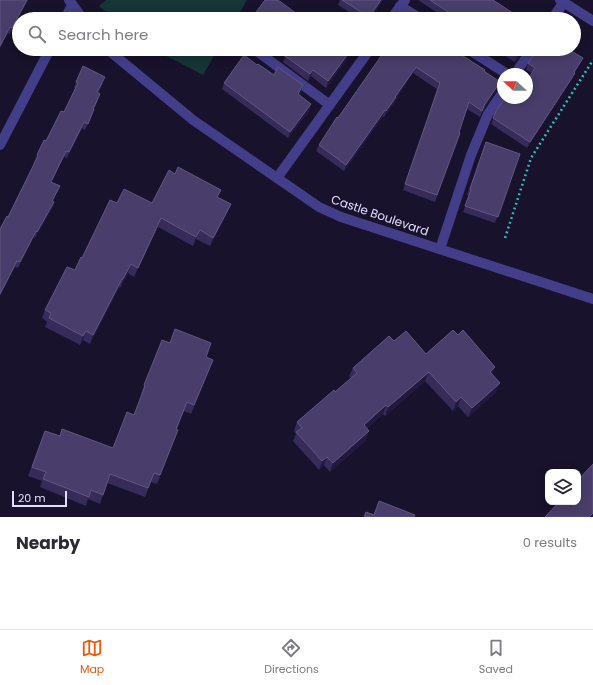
<!DOCTYPE html>
<style>
body{margin:0;font-family:Poppins,sans-serif;background:#f2f2f3;color:#2b2b33}
.controls{position:absolute;right:12px;bottom:12px;display:grid;overflow:hidden;border-radius:8px;box-shadow:0 2px 10px #0003}
.controls button{width:36px;height:36px;display:grid;place-items:center;padding:0;border:0;border-bottom:1px solid #e1e1e2;background:#fff;color:#2b2b33;font:20px sans-serif}
.compass{position:absolute;left:497px;top:68px;width:36px;height:36px;border-radius:50%;background:#fff;box-shadow:0 2px 10px #0003;rotate:292deg}
.scale{position:absolute;left:12px;bottom:10px;width:55px;box-sizing:border-box;padding-left:4px;border:2px solid #e3ddff;border-top:0;font-size:11px;line-height:14px;white-space:nowrap;color:#e3ddff;-webkit-text-stroke:3px #18122c;paint-order:stroke}
.list{margin:0;padding:0;list-style:none}
h2{display:flex;justify-content:space-between;align-items:center;height:52px;margin:0;padding:0 16px;font-size:17px}
h2 small{font-size:13px;font-weight:400;color:#7c7c81}
.icon{flex:none;width:22px;height:22px;fill:none;stroke:currentColor;stroke-width:2;stroke-linecap:round;stroke-linejoin:round}
.map{position:relative;flex:none;width:593px;height:517px;overflow:hidden}
.search{position:absolute;background:#fff;box-shadow:0 2px 10px #0003;left:12px;right:12px;top:12px;height:44px;display:flex;align-items:center;gap:10px;box-sizing:border-box;padding:0 14px;border-radius:22px;color:#7c7c81;font-size:15px}
.sheet{height:112px;background:#fff}
nav{display:flex;justify-content:space-around;align-items:center;box-sizing:border-box;height:56px;border-top:1px solid #e1e1e2;background:#fff;font-size:11px;color:#7c7c81}
nav a{display:grid;justify-items:center;gap:2px}
nav .on{color:#ea580c}
.map>svg:first-child{display:block}
</style>
<div class="map">
<svg width="593" height="517" viewBox="0 0 593 517">
<rect width="100%" height="100%" fill="#18122c"/>
<!-- green -->
<g fill="#153536">
<path d="M106 0H247L236 19H115L99 6Z"/>
<path d="M153 49H218L203 75Z"/>
</g>
<g fill="none" stroke-linecap="round" stroke-linejoin="round">
<!-- path -->
<path stroke="#32bdbc" stroke-width="2.5" stroke-dasharray="2 3" stroke-linecap="butt" d="M505 238 531 158 593 60"/>
<!-- minor -->
<g stroke="#443e8a" stroke-width="10">
<path d="M69 0 83 19"/>
<path d="M560 0 593 21"/>
<path d="M400 6 421 19"/>
<path d="M65 19 72 5"/>
<path d="M391 19 405 0"/>
<path d="M552 19 564 2"/>
<path d="M107 49 193 120 319 207 341 217 593 299"/>
<path d="M254 49 330 105"/>
<path d="M468 49 507 74"/>
<path d="M515 74 532 49"/>
<path d="M0 145 50 49"/>
<path d="M277 178 370 49"/>
<path d="M440 249 471 155 488 114 503 92"/>
</g>
</g>
<!-- wall -->
<g fill="#372b59">
<path d="M0 0H28L10 34 8 33 0 48Z"/>
<path d="M340 0H383L370 19H360L338 5Z"/>
<path d="M418 0H493L522 19H447Z"/>
<path d="M274 49H342L346 60 326 88 311 76 308 81 283 62 285 57Z"/>
<path d="M383 49H452L484 72 498 88 483 110 480 117 467 109 459 132 460 133 435 202 403 190 437 89 413 73 395 100 393 104 384 117 383 116 344 171 316 151 319 145 383 54 381 53Z"/>
<path d="M491 49H525L515 62 499 52 498 53Z"/>
<path d="M583 58 580 64 574 74 572 79 527 148 491 124 496 111 527 98 532 73 526 70 528 63Z"/>
<path d="M257 65 274 75 303 85 301 92 299 95 309 111 288 138 222 89 224 83Z"/>
<path d="M76 82 103 83 98 93V100L94 109 92 115 85 130 82 128 67 158 64 157 51 182 60 186 57 192 53 201 54 202 52 208 35 238 34 237 18 268 15 267 0 296V229L8 217 35 162H34L37 155 46 141 64 112 76 89 74 88Z"/>
<path d="M486 142 520 154 495 223 463 212 469 196 467 195Z"/>
<path d="M218 198 231 204 227 213 210 246 196 239 193 246 158 227 134 277 128 273 120 288 119 287 90 344 83 340 80 345 45 327 47 322 42 318 45 310 75 270 117 203H152Z"/>
<path d="M394 341 426 354 492 375 496 392 468 417 458 406 453 411 425 381 385 416 383 414 367 428 366 440 330 472 324 465 319 470 293 441 296 434 294 431 297 422 351 378 349 376 353 368Z"/>
<path d="M206 357 213 360 191 414 184 411 177 429 178 430 157 484 151 482 145 497 107 483 100 504 88 499 86 506 40 487 42 481 28 476 45 431 60 436 113 448 134 415 142 395 141 394 144 385Z"/>
</g>
<!-- shaded-wall -->
<g fill="#231940">
<path d="M27 0H28L27 2 10 34 12 28Z"/>
<path d="M381 0H383L370 19H369Z"/>
<path d="M10 27 8 33 0 48V46Z"/>
<path d="M523 49H525L515 62 517 56Z"/>
<path d="M348 54 346 60 326 88 328 81Z"/>
<path d="M583 58 580 64 574 74 572 79 527 148 530 142Z"/>
<path d="M416 67 413 73 395 100 393 104 384 117 386 111 395 97Z"/>
<path d="M313 70 311 76 308 81 310 74Z"/>
<path d="M500 82 498 88 483 110 480 117 485 104Z"/>
<path d="M303 85 301 92 295 101 298 94Z"/>
<path d="M311 104 309 111 288 138 290 132Z"/>
<path d="M385 110 383 116 344 171 346 165Z"/>
<path d="M84 122 82 128 67 158 69 152Z"/>
<path d="M66 151 64 157 48 188 51 182Z"/>
<path d="M60 186 57 192 50 207 52 201Z"/>
<path d="M54 202 52 208 35 238 37 232Z"/>
<path d="M231 204 227 213 210 246 213 238Z"/>
<path d="M161 218 158 227 134 277 138 268Z"/>
<path d="M200 230 196 239 193 246 196 237Z"/>
<path d="M36 231 34 237 18 268 20 262Z"/>
<path d="M17 261 15 267 0 296V294Z"/>
<path d="M131 264 128 273 120 288 123 279Z"/>
<path d="M122 279 119 287 90 344 93 335Z"/>
<path d="M86 331 83 340 80 345 83 336Z"/>
<path d="M495 367 492 376 490 372Z"/>
<path d="M429 372 425 381 385 416 388 407Z"/>
<path d="M500 383 496 392 468 417 472 408Z"/>
<path d="M461 397 458 406 453 411 456 402Z"/>
<path d="M386 405 383 414 361 433 364 425Z"/>
<path d="M369 431 366 440 330 472 333 463Z"/>
<path d="M327 457 324 465 319 470 322 461Z"/>
<path d="M593 513V517H589Z"/>
</g>
<!-- building -->
<g fill="#493e6b" stroke="#625782">
<path d="M0 0H27L12 28 10 27 0 46Z"/>
<path d="M265 0H278L304 19H251Z"/>
<path d="M342 0H381L369 17Z"/>
<path d="M430 0H493L522 19H459Z"/>
<path d="M285 49H342L348 54 328 81 313 70 310 74 285 56 288 51Z"/>
<path d="M386 49H452L485 70 484 71 500 82 485 104 482 111 469 102 459 132 460 133 437 195 405 184 440 83 416 67 395 97H396L386 111 385 110 346 165 319 145 337 117 338 118Z"/>
<path d="M506 49H523L517 56Z"/>
<path d="M538 49H568L583 58 574 72 575 73 530 142 493 118 496 111 505 98H527V81L535 68 528 63Z"/>
<path d="M244 55 257 65 258 64 274 75 278 67 303 85 298 94 311 104 290 132 224 83Z"/>
<path d="M83 66 105 77 97 92 100 94 93 109H94L88 124 84 122 69 152 66 151 51 182 60 186 52 201 54 202 37 232 36 231 20 262 17 261 0 294V229L7 216 8 217 38 156 37 155 44 140 46 141 61 111 64 112 78 83 76 82Z"/>
<path d="M486 142 520 154 498 217 465 206 471 190 470 189Z"/>
<path d="M178 167 221 190 217 197 231 204 213 238 200 230 196 237 161 218 138 268 131 264 123 279H122L93 335 86 331 83 336 49 318 51 313 45 310 67 267 75 270 81 257 82 258 110 200 117 203 124 189 152 203 169 170 175 174Z"/>
<path d="M175 329 211 343 206 357 213 360 194 405 187 402 176 429 178 430 160 475 154 473 148 488 110 474 103 495 91 490 89 497 43 479 46 472 32 467 45 431 60 436 62 429 113 448 127 412 134 415 145 386 144 385 162 340 170 343Z"/>
<path d="M453 330 458 335 463 330 495 367 490 372 500 383 472 408 461 397 456 402 429 372 388 407 386 405 364 425 369 431 333 463 327 457 322 461 296 432 302 428 297 422 334 390 335 392 357 373 353 368 389 336 394 341 406 331 426 354Z"/>
<path d="M593 464V513L589 517H545L559 502H578V480Z"/>
<path d="M379 501 415 515 414 517H364L366 512 374 515Z"/>
</g>
<g text-anchor="middle" dominant-baseline="central" stroke-width="4" stroke-linejoin="round" paint-order="stroke">
<!-- street labels -->
<g font-size="12" fill="#e3ddff" stroke="#18122c">
<text transform="translate(380 215) rotate(19)">Castle Boulevard</text>
</g>
</g>
</svg>
<div class="controls">
<button><svg class="icon" aria-label="layers" viewBox="0 0 24 24"><path d="M12 4l9 5-9 5-9-5zM3 14l9 5 9-5"/></svg></button>
</div>
<svg class="compass" viewBox="-18 -18 36 36"><path d="M0-13l5 13h-10z" fill="#e53935"/><path d="M0 13l5-13h-10z" fill="#7c7c81"/></svg>
<div class="scale">20 m</div>
<div class="search"><svg class="icon" aria-label="search" viewBox="0 0 24 24"><circle cx="10" cy="10" r="6"/><path d="M15 15l6 6"/></svg>Search here</div>
</div>
<section class="sheet">
<h2>Nearby<small>0 results</small></h2>
<ul class="list">
</ul>
</section>
<nav>
<a class="on"><svg class="icon" aria-label="map" viewBox="0 0 24 24"><path d="M3 6l6-2 6 2 6-2v14l-6 2-6-2-6 2zM9 4v14M15 6v14"/></svg>Map</a>
<a><svg class="icon" aria-label="directions" viewBox="0 0 24 24"><path d="M12 3l9 9-9 9-9-9zM9 14v-3h6M13 9l2 2-2 2"/></svg>Directions</a>
<a><svg class="icon" aria-label="saved" viewBox="0 0 24 24"><path d="M7 4h10v16l-5-4-5 4z"/></svg>Saved</a>
</nav>
